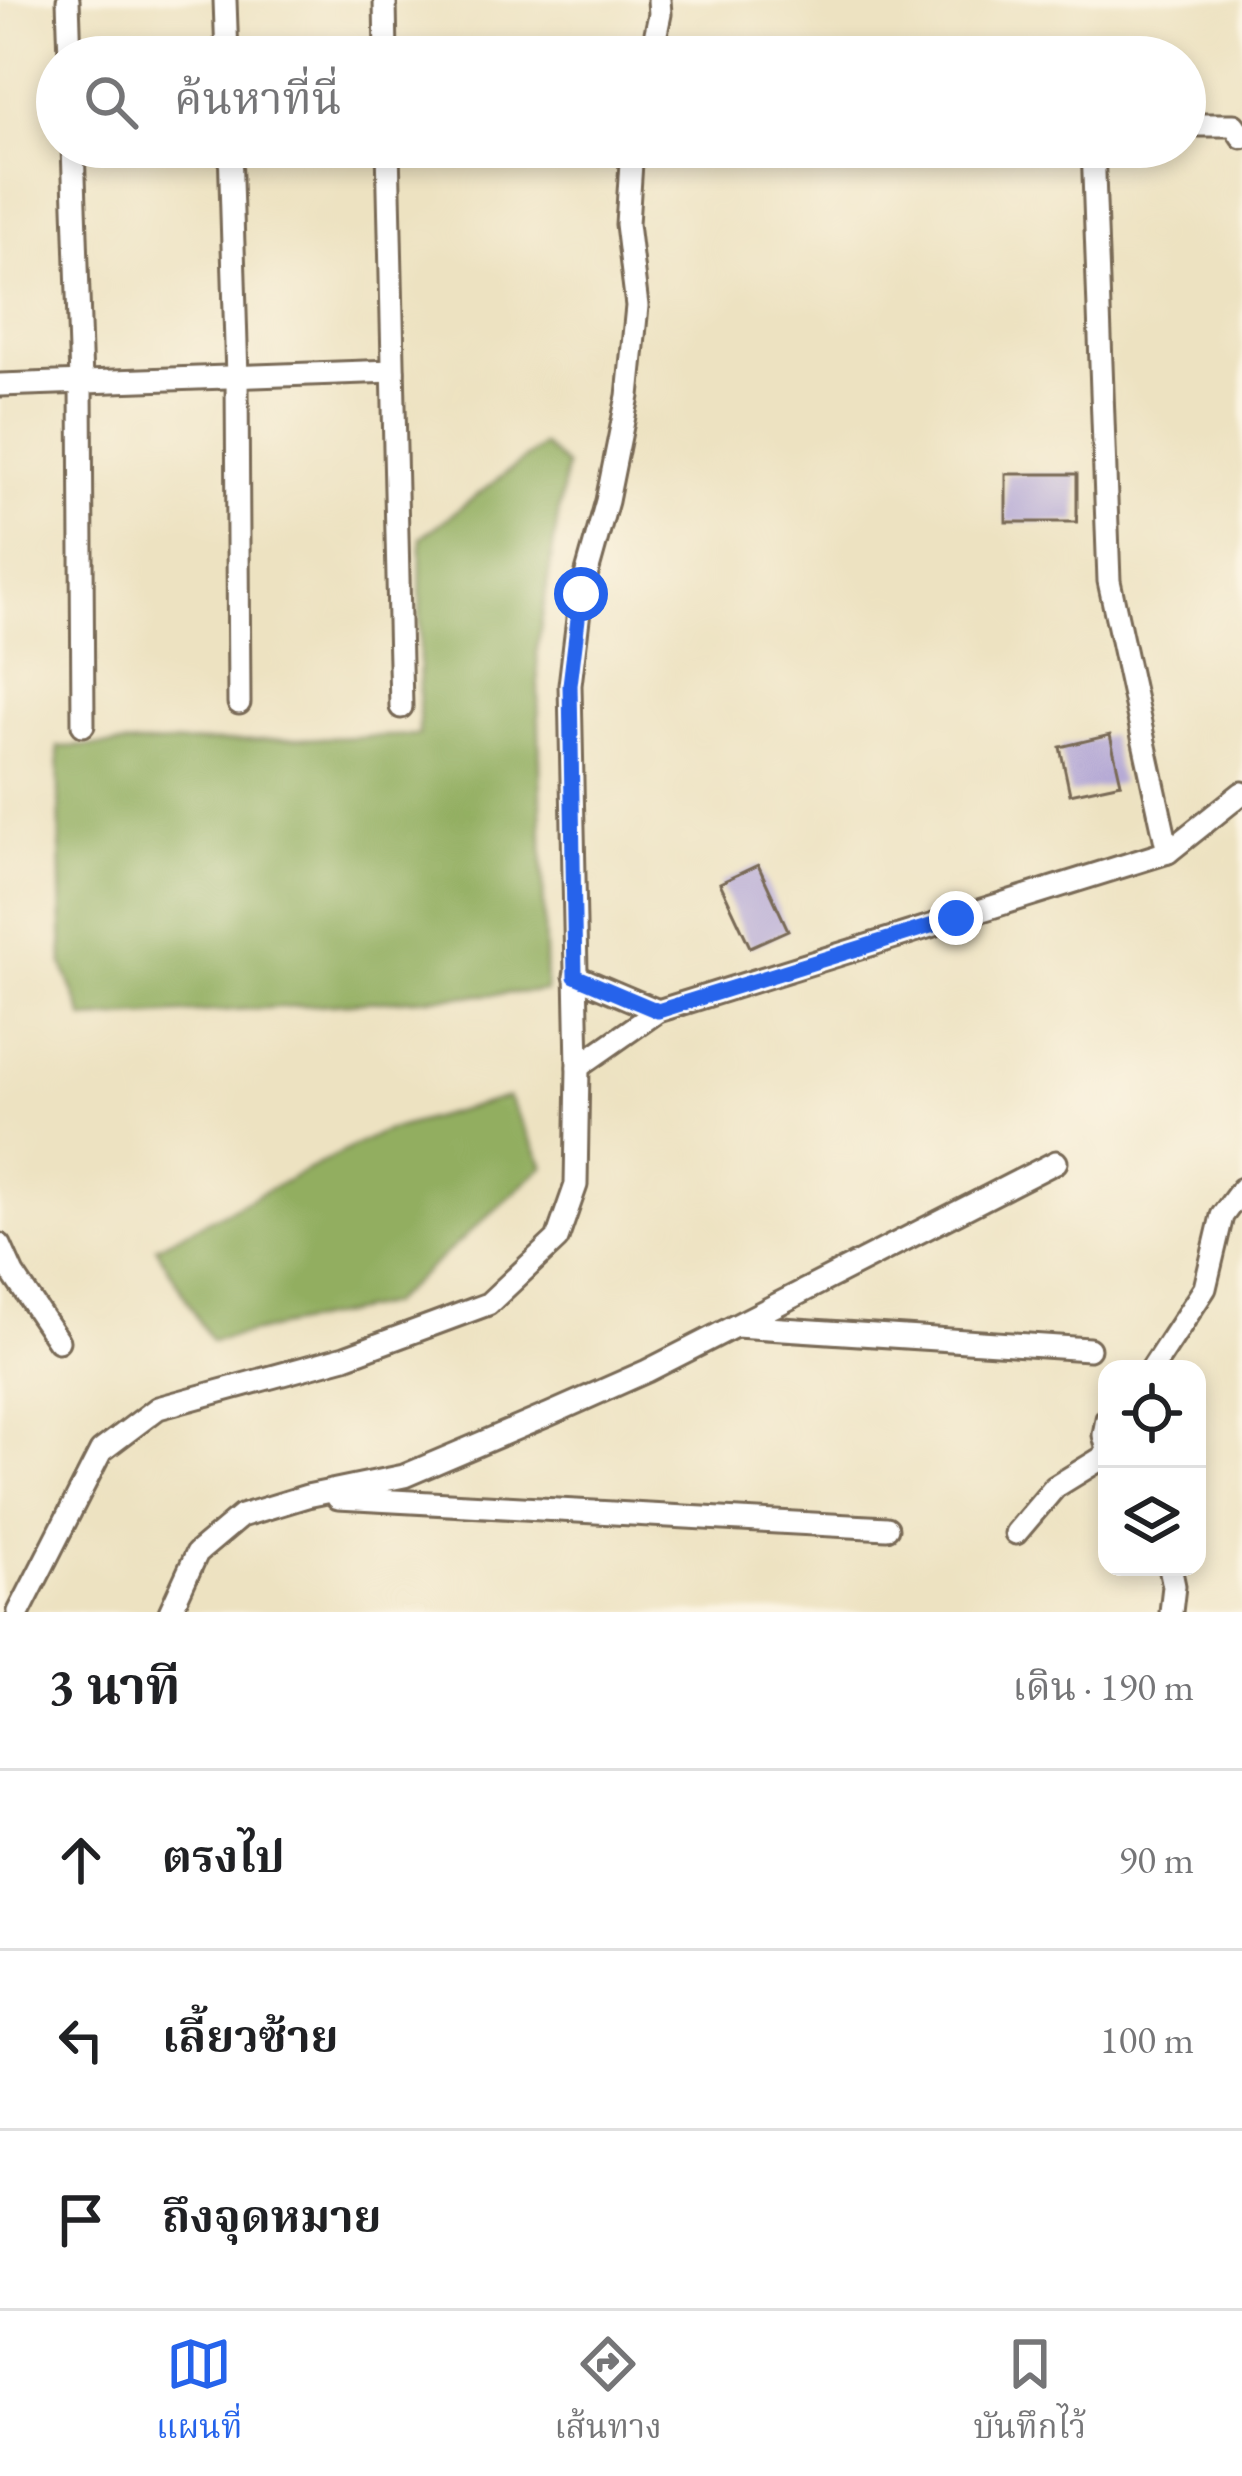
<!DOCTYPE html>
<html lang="th">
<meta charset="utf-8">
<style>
body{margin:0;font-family:"EB Garamond","Noto Serif Thai",serif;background:#f2f2f2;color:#202124}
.controls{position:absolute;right:36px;bottom:36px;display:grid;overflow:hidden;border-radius:24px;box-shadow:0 6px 18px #0003}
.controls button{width:108px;height:108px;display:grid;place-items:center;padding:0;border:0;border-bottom:3px solid #e0e0e0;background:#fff;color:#202124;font:60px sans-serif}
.stop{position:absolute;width:36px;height:36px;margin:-27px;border:9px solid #2563eb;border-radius:50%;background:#fff}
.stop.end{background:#2563eb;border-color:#fff;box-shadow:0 3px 12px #0008}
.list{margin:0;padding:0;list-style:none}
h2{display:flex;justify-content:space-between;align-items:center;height:156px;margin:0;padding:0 48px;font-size:51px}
h2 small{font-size:39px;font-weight:400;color:#757577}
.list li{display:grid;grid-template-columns:78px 1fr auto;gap:36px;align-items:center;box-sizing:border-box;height:180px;padding:0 48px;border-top:3px solid #e0e0e0}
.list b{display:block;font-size:45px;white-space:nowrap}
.list em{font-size:39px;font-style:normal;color:#757577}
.icon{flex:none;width:66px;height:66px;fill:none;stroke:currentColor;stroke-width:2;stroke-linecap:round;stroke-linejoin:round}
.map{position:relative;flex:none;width:1242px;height:1612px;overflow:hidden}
.search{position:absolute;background:#fff;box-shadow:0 6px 18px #0003;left:36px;right:36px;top:36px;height:132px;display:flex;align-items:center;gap:30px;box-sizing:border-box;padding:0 42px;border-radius:66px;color:#757577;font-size:45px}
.sheet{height:696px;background:#fff}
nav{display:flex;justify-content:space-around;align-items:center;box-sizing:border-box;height:168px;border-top:3px solid #e0e0e0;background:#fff;font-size:33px;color:#757577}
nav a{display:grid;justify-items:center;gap:6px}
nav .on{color:#2563eb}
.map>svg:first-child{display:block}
</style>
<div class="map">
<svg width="1242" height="1612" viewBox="0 0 1242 1612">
<rect width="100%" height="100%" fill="#fcf5e5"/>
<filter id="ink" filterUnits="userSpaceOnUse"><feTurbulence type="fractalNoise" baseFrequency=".00833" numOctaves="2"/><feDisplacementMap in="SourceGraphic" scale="24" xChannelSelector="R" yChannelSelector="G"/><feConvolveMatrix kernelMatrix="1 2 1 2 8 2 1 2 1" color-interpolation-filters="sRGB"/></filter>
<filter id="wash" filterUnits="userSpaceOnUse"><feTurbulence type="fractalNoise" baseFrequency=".004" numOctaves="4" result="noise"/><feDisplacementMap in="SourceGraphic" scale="48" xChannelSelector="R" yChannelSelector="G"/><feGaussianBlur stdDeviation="2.7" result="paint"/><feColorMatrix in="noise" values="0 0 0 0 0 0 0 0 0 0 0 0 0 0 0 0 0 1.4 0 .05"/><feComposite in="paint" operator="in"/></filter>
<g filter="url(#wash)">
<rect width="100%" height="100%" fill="#ede2c1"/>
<!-- forest -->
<g fill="#92ae60" stroke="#666c3f" stroke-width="3">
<path d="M543 445 566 466 537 649 546 991 84 1019 63 965 58 747 419 735 421 538Z"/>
<path d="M508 1097 544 1166 389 1304 211 1341 156 1247 382 1132Z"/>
</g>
<g id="blocks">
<!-- building -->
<g fill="#b6aad5">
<rect x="1006" y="474" width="71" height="48"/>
<path d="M1110 735 1121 783 1070 794 1060 747Z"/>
<path d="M758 865 788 930 750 947 720 883Z"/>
</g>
</g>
</g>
<g filter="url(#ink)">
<use href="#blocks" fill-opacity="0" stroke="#796a57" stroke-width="3"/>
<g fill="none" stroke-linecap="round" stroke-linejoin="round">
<defs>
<g id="street">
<path d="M68 0 70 57"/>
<path d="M225 0 227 57"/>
<path d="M385 0 386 57"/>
<path d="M651 57 660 14 659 0"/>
<path d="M1185 125H1234L1242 137"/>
<path d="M73 147 81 382 83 725"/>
<path d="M230 147 237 378 239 703"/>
<path d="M388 147 401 707"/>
<path d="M1093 147 1109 581 1168 852"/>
<path d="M0 385 393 371"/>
<path d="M575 976 658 1011"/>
<path d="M578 1067 658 1011 1168 852 1242 793"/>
<path d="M0 1245 13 1274 58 1341"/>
<path d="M736 1326 1089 1349"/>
<path d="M1152 1369 1205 1288 1222 1216 1242 1189"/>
<path d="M1107 1419 1104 1435 1107 1446"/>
<path d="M338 1498 887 1528"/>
<path d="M1016 1533 1055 1487 1107 1455"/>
<path d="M1170 1567 1174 1586 1171 1612"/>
<path d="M19 1612 101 1451 158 1408 345 1357 488 1304 557 1239 576 1185 578 1067 570 685 581 594 607 501 628 396 637 306 627 224 632 147"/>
<path d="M170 1612 197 1553 241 1516 307 1496 404 1476 550 1414 647 1371 1056 1162"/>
</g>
</defs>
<!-- street casing -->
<use href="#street" stroke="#796a57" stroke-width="27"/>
<!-- street -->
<use href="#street" stroke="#fff" stroke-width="21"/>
</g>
</g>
<g fill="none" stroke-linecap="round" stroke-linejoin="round" filter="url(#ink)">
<!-- route -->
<path stroke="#2563eb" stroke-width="15" d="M581 594 570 685 575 976 658 1011 956 918"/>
</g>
</svg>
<div class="controls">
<button><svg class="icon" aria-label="locate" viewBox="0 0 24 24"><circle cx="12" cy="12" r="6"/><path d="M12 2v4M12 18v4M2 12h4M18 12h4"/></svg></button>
<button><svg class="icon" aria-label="layers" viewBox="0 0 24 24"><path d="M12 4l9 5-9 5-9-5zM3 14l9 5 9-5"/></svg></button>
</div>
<div class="stop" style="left:581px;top:594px"></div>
<div class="stop end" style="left:956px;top:918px"></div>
<div class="search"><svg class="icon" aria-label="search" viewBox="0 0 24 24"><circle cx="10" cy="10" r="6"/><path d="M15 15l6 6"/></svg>ค้นหาที่นี่</div>
</div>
<section class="sheet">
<h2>3 นาที<small>เดิน · 190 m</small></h2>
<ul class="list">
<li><svg class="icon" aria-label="ahead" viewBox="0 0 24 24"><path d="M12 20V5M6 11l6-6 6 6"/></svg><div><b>ตรงไป</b></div><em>90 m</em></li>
<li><svg class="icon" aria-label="left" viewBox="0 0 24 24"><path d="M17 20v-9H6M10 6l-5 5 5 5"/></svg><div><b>เลี้ยวซ้าย</b></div><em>100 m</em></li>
<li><svg class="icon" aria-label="arrive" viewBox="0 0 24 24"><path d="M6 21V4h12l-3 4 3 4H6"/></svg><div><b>ถึงจุดหมาย</b></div></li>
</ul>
</section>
<nav>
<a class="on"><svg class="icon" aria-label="map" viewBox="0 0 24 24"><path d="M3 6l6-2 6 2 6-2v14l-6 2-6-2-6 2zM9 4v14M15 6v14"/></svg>แผนที่</a>
<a><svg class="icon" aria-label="directions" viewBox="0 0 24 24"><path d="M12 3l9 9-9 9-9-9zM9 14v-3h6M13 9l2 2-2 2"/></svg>เส้นทาง</a>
<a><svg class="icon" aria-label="saved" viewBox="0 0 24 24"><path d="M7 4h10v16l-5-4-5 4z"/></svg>บันทึกไว้</a>
</nav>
